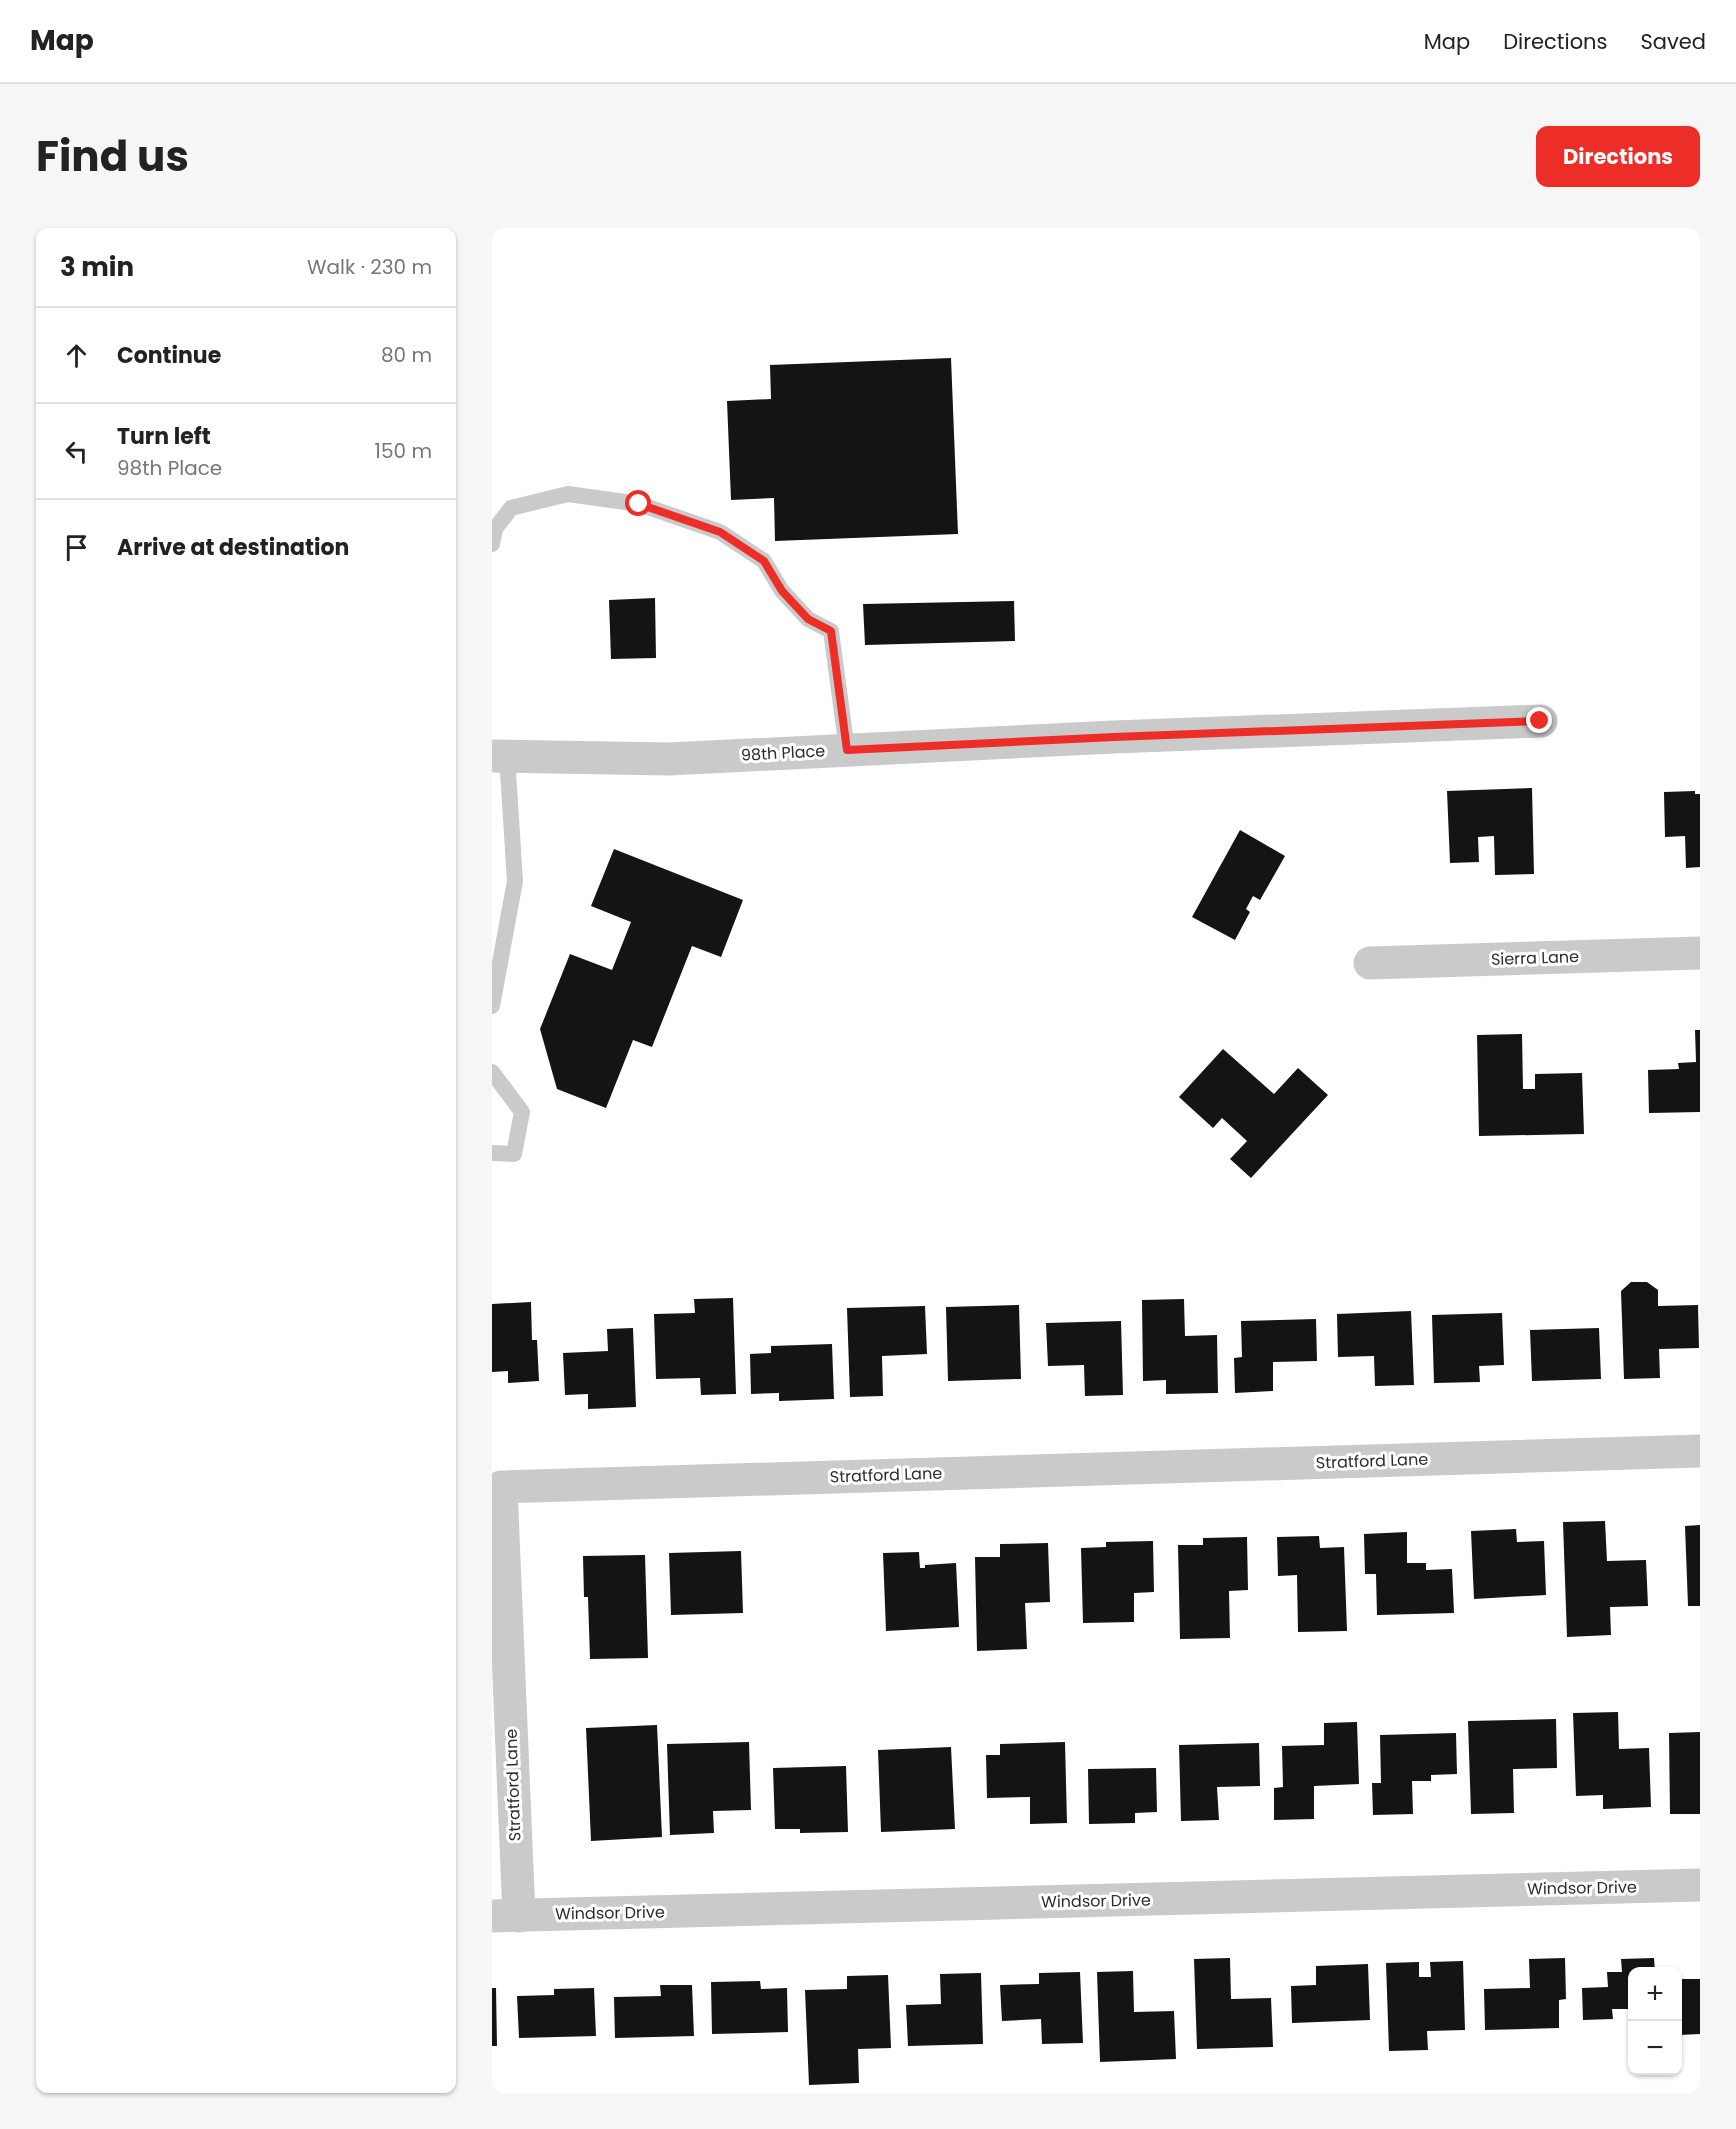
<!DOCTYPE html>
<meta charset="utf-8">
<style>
body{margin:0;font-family:Poppins,sans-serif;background:#f6f6f6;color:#222}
.controls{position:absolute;right:18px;bottom:18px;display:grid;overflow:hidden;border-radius:12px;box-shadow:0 2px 4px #0004}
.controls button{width:54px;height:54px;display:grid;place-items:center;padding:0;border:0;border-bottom:2px solid #e0e0e0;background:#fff;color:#222;font:30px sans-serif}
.stop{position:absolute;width:18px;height:18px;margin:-14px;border:4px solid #ec2d28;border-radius:50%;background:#fff}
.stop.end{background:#ec2d28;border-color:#fff;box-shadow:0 2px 6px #0008}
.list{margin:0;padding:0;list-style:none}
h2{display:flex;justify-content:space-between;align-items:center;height:78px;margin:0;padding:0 24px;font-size:26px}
h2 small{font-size:20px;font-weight:400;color:#767676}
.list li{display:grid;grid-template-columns:39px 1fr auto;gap:18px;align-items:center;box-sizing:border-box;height:96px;padding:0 24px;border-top:2px solid #e0e0e0}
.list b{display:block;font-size:22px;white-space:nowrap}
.list p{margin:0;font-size:20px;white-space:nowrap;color:#767676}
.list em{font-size:20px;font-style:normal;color:#767676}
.icon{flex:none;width:33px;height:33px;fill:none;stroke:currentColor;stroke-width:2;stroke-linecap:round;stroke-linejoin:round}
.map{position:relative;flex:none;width:1208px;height:1865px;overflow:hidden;border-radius:12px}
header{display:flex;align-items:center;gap:36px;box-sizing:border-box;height:84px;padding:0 30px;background:#fff;border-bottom:2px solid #e0e0e0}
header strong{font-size:28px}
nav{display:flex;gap:33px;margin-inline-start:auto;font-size:21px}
.intro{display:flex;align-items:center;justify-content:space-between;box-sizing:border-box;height:144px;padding:0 36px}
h1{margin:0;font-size:42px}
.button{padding:15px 27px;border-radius:12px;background:#ec2d28;color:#fff;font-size:21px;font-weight:700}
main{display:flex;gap:36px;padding:0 36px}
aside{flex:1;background:#fff;border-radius:12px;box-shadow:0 2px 4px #0004}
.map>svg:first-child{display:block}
</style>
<header>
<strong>Map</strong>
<nav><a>Map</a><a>Directions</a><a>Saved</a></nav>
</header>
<div class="intro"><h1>Find us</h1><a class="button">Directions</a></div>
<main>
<aside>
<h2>3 min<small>Walk · 230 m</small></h2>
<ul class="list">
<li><svg class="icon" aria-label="ahead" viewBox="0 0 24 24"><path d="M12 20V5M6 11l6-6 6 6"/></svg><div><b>Continue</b></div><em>80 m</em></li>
<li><svg class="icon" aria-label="left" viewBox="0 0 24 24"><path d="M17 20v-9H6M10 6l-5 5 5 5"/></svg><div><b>Turn left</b><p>98th Place</p></div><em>150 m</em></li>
<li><svg class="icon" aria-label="arrive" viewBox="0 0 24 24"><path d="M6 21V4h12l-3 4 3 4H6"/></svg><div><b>Arrive at destination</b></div></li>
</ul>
</aside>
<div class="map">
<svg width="1208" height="1865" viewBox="0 0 1208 1865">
<rect width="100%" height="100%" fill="#fff"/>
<!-- building -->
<g fill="#141414">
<path d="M459 130 466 306 283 313 282 270 239 272 235 173 279 171 278 137Z"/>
<path d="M163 370 164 430 119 431 117 372Z"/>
<path d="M522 373 523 413 373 417 371 376Z"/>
<path d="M1040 560 1042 646 1003 647 1002 608 986 609 987 634 958 635 955 563Z"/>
<path d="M1203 563V566H1208V639L1194 640 1193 608 1173 609 1172 564Z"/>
<path d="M748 602 793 628 768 672 761 668 754 681 758 684 743 712 700 689Z"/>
<path d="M122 621 251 672 229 729 200 718 160 819 141 812 114 880 65 861 48 801 78 726 120 742 139 694 99 678Z"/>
<path d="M1203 802H1208V884L1157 885 1156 842 1187 841 1186 835 1204 834Z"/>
<path d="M1030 806 1031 861H1043V846L1090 845 1092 906 987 908 985 807Z"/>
<path d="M731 821 782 866 806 840 836 867 759 950 738 931 755 913 730 890 721 900 687 869Z"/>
<path d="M1139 1054H1155L1166 1062V1078L1206 1077 1207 1120 1167 1121 1168 1150 1132 1151 1129 1063Z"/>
<path d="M241 1070 244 1166 209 1167 208 1150 164 1151 162 1086 203 1085 202 1071Z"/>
<path d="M692 1071 693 1108 725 1107 726 1165 674 1166V1152L651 1153 650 1072Z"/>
<path d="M39 1074 40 1112H45L47 1153 16 1155V1143L0 1144V1076Z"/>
<path d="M527 1077 529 1151 456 1153 454 1079Z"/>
<path d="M433 1078 435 1126 390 1128 391 1168 358 1169 355 1080Z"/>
<path d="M919 1083 922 1157 883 1158 882 1128 846 1129 845 1086Z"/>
<path d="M1010 1085 1012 1137 987 1138 988 1154 942 1155 940 1087Z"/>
<path d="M824 1091 825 1133 781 1134V1163L743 1165 742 1130 750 1129 749 1093Z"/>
<path d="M629 1093 631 1167 593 1168 592 1137 556 1138 554 1095Z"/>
<path d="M141 1100 144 1179 96 1181V1166L73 1167 71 1125 116 1123 115 1101Z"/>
<path d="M1107 1100 1109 1151 1040 1153 1038 1102Z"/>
<path d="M340 1116 342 1171 287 1173V1165L259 1166 258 1126 279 1125V1118Z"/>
<path d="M1113 1293 1115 1333 1154 1332 1156 1378 1118 1379 1119 1407 1075 1409 1071 1294Z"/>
<path d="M1208 1297V1378H1196L1193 1298Z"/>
<path d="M1024 1301 1025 1314 1052 1313 1054 1367 982 1371 979 1303Z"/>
<path d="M915 1304V1335H934V1342L960 1341 962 1385 885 1387 884 1346H873L872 1306Z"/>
<path d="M827 1308 828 1320 852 1319 855 1403 806 1404 805 1347 786 1348 785 1309Z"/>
<path d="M755 1309 756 1362 737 1363 738 1410 688 1411 686 1317H711V1310Z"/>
<path d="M661 1313 662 1364 642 1365V1394L591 1395 589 1320 614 1319V1314Z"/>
<path d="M556 1315 558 1374 533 1375 535 1421 485 1423 483 1329H508V1316Z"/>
<path d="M249 1323 251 1385 179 1387 177 1325Z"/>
<path d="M427 1324 428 1340H433V1337L464 1335 467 1399 394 1403 391 1325Z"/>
<path d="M153 1327 156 1430 98 1431 96 1369H92L91 1328Z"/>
<path d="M1126 1484 1127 1521 1157 1520 1159 1579 1111 1581V1567L1084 1568 1081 1485Z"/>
<path d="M1064 1491 1065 1540 1021 1541 1022 1585 979 1586 976 1493Z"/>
<path d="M865 1494 867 1556 822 1558V1591L782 1592V1560L791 1559 790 1518 832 1517V1495Z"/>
<path d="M165 1497 170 1609 99 1613 94 1500Z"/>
<path d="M1208 1504V1586H1178L1177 1505Z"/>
<path d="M964 1505 965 1546 939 1547V1553H920L921 1586 881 1587 880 1555H889L888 1507Z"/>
<path d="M257 1514 259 1582 221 1583 222 1605 178 1607 175 1516Z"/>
<path d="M573 1514 575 1595 538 1596V1569L495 1570 494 1527H508V1516Z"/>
<path d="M767 1515 768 1558 725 1559 727 1592 689 1593 687 1517Z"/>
<path d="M459 1519 463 1601 389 1604 386 1522Z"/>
<path d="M354 1538 356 1604 308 1605V1601H283L281 1540Z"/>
<path d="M664 1540 665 1584 643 1585V1595L597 1596 596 1541Z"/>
<path d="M738 1730 739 1771 779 1770 781 1819 705 1821 702 1731Z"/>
<path d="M1073 1730 1074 1771 1067 1772V1800L993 1802 992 1761 1038 1760 1037 1731Z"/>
<path d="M1162 1730 1163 1744H1140V1781H1120L1121 1791 1091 1792 1090 1760 1116 1759 1115 1744H1130L1129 1731Z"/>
<path d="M971 1733 973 1802 935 1803 936 1822 897 1823 894 1735 927 1734V1749H939L938 1734Z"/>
<path d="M876 1736 878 1792 800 1795 799 1758 824 1757V1738Z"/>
<path d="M641 1743 642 1784 682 1783 684 1831 608 1834 605 1744Z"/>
<path d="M588 1744 591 1815 550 1816 549 1791 510 1793 508 1757 547 1756V1745Z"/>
<path d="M489 1745 491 1816 416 1818 414 1777 449 1776 448 1746Z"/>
<path d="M396 1747 399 1820 366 1821 367 1855 317 1857 313 1762 355 1761V1748Z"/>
<path d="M1186 1751H1208V1806L1187 1807Z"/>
<path d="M268 1753 269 1761 295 1760 296 1804 220 1806 219 1754Z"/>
<path d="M168 1757H200L202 1808 123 1810 122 1769 169 1768Z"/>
<path d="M0 1760H4L5 1818H0Z"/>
<path d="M102 1760 104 1808 27 1810 25 1768 62 1767V1761Z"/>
</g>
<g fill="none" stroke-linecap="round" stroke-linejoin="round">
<!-- lane -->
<g stroke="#cacaca" stroke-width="16">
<path d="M0 316 3 301 19 280 76 266 147 276 228 304 272 333 290 363 316 391 339 403 355 522"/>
<path d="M0 778 23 653 15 528"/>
<path d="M0 844 30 884 22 926 0 925"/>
</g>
<!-- street -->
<g stroke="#cacaca" stroke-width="33">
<path d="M0 528 177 531 622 509 1049 493"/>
<path d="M878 735 1208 725"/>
<path d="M0 1688 1208 1657"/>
<path d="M27 1688 9 1259 1208 1223"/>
</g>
</g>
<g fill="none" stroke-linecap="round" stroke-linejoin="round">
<!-- route -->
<path stroke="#ec2d28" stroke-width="8" d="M147 276 228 304 272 333 290 363 316 391 339 403 355 522 622 509 1048 493"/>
</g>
<g text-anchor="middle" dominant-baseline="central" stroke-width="6" stroke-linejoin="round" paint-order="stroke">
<!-- street labels -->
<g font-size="16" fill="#2d2d2d" stroke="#fff">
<text transform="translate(291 525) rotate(-3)">98th Place</text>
<text transform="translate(1043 730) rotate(-2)">Sierra Lane</text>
<text transform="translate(880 1233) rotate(-2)">Stratford Lane</text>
<text transform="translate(394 1247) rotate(-2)">Stratford Lane</text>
<text transform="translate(21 1557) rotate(-92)">Stratford Lane</text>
<text transform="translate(1090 1660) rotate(-1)">Windsor Drive</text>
<text transform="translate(604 1673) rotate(-1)">Windsor Drive</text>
<text transform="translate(118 1685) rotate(-1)">Windsor Drive</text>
</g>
</g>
</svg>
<div class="controls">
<button>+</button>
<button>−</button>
</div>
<div class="stop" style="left:147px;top:276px"></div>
<div class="stop end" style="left:1048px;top:493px"></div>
</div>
</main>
